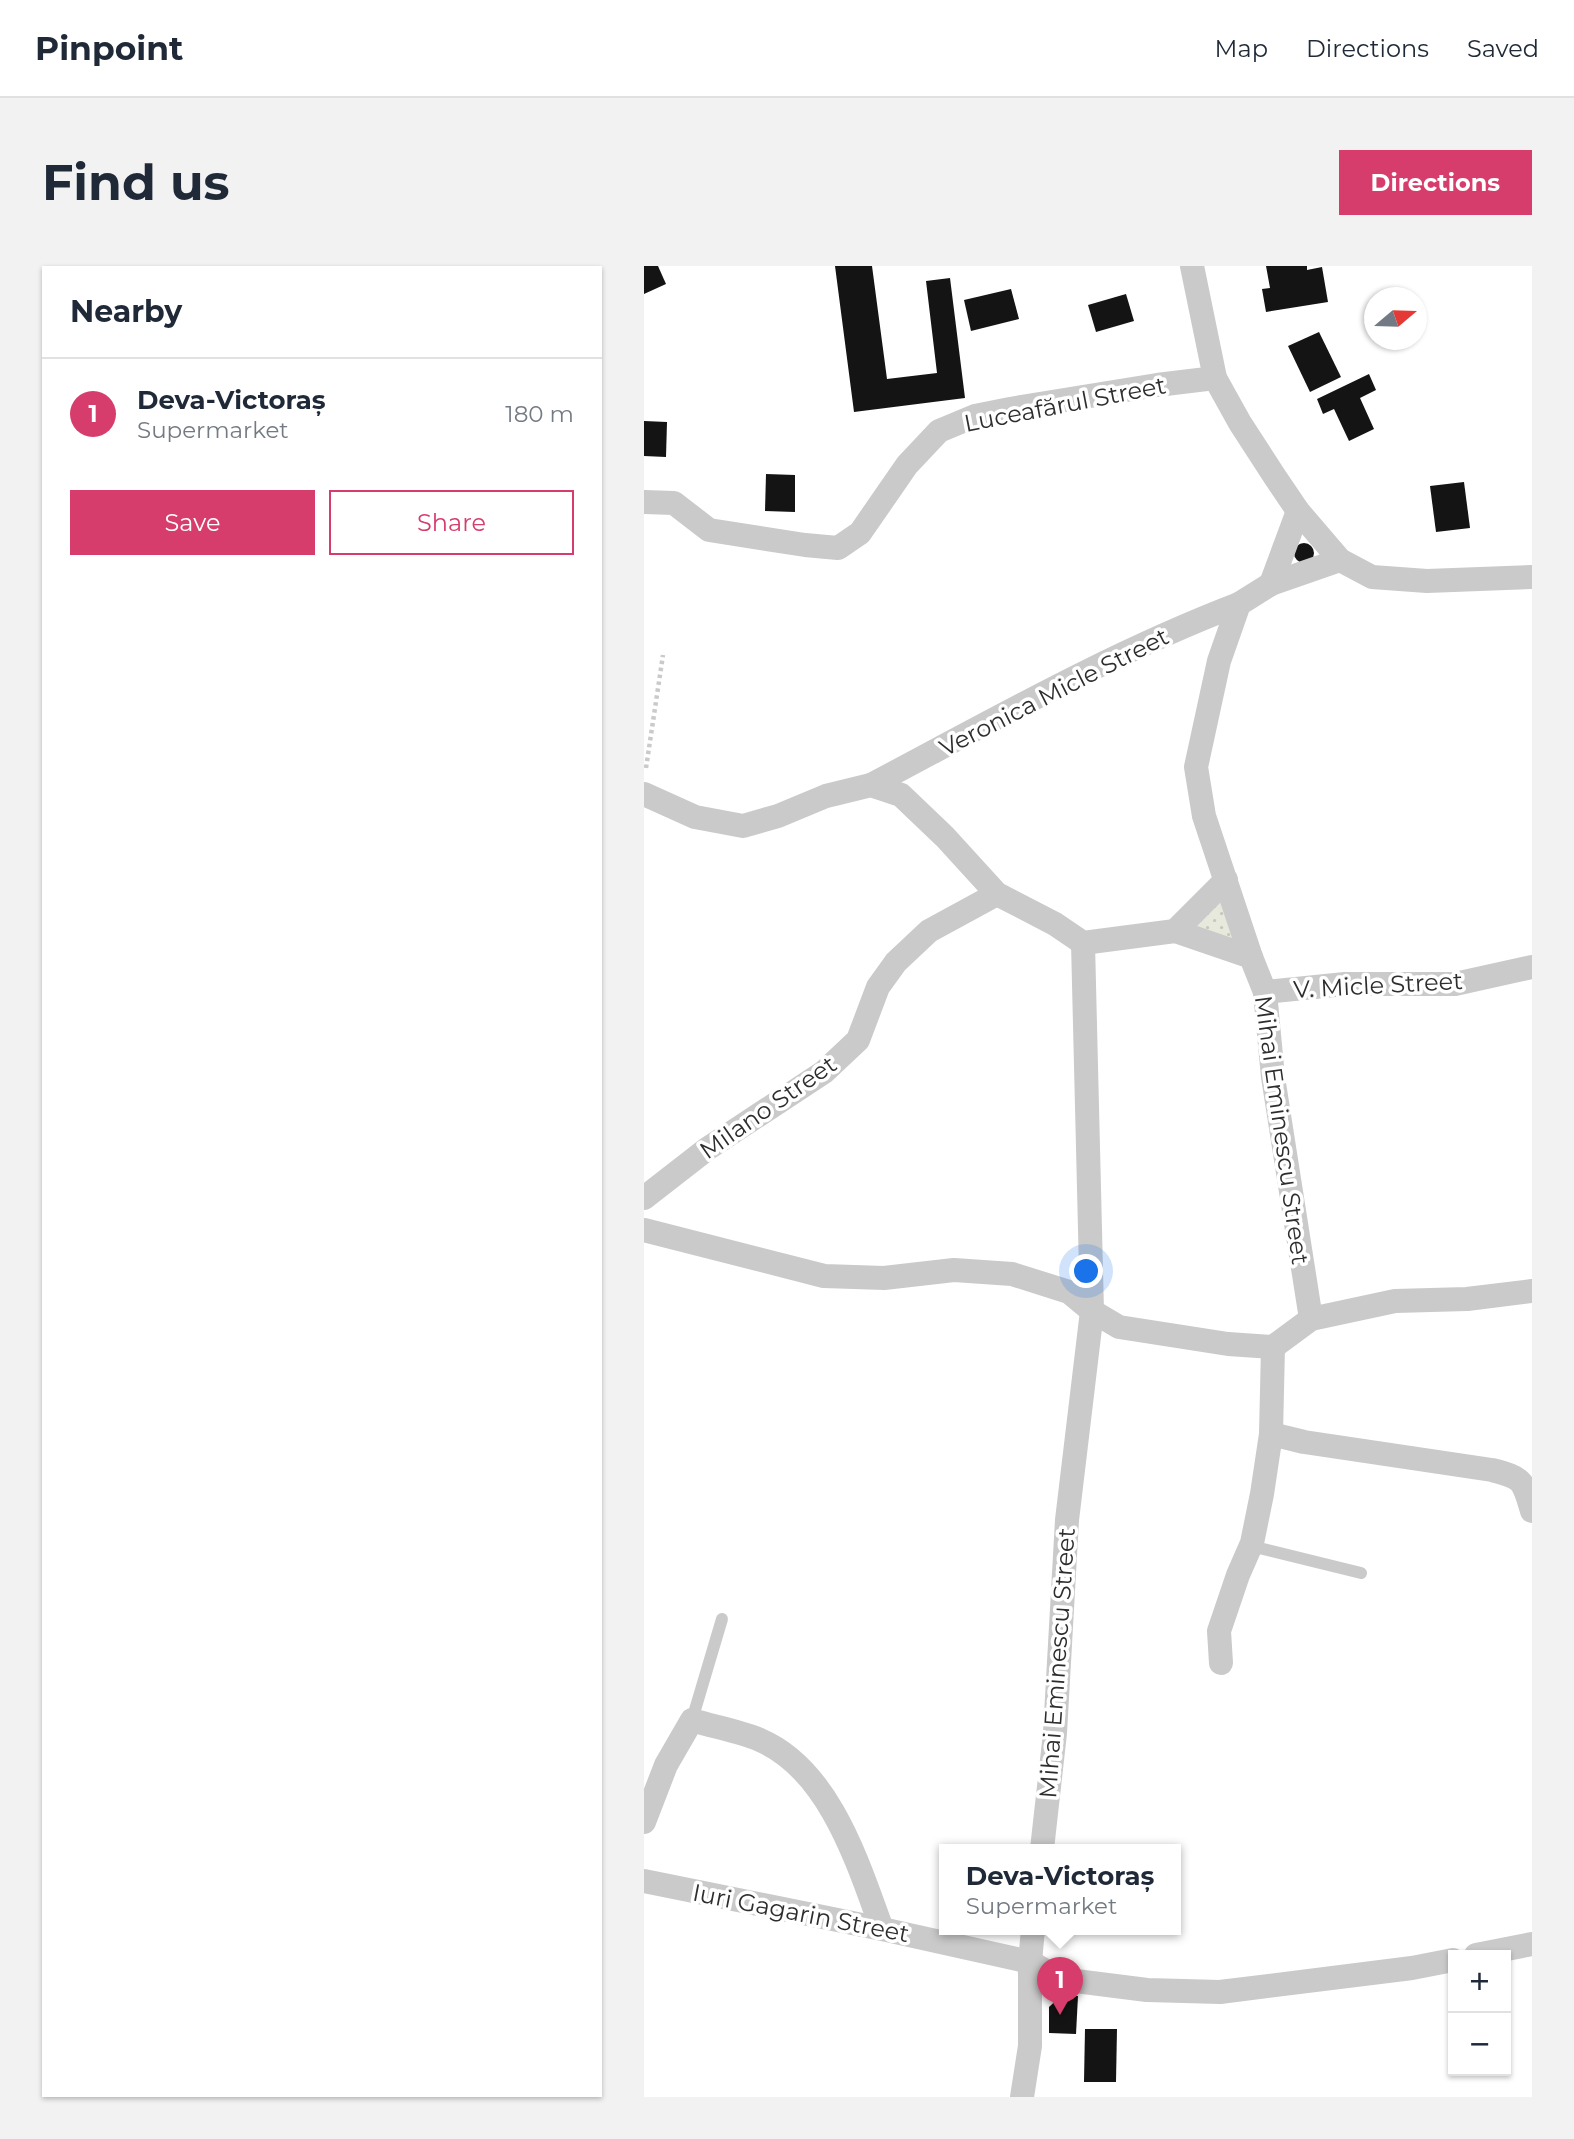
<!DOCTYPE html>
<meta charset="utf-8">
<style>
body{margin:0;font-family:Montserrat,sans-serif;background:#f2f2f3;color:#1f2937}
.controls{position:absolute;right:21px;bottom:21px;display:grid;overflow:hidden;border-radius:0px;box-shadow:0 2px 5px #0004}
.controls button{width:63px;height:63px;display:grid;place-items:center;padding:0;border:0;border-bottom:2px solid #e0e1e3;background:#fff;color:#1f2937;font:35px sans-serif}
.compass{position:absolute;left:720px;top:21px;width:63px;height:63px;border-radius:50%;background:#fff;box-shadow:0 2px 5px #0004;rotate:71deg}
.you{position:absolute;left:443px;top:1006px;width:24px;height:24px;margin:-18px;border:5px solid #fff;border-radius:50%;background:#1a73e8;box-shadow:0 0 0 10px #1a73e833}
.badge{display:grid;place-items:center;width:46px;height:46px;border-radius:50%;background:#d63d6c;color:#fff;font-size:23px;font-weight:700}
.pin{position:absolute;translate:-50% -58px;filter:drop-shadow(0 2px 4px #0008)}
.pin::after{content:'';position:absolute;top:37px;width:24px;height:21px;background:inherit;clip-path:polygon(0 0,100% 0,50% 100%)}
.popup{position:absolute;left:295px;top:1578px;width:242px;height:91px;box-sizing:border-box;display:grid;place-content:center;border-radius:0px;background:#fff;filter:drop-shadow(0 2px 5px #0005);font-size:23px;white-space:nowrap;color:#747a83}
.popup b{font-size:26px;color:#1f2937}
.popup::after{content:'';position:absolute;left:50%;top:100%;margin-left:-14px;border:14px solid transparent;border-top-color:#fff}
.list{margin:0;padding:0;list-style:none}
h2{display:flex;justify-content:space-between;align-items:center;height:91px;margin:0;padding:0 28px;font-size:30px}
h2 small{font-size:23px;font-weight:400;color:#747a83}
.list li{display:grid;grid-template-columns:46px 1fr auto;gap:21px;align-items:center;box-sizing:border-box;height:112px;padding:0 28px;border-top:2px solid #e0e1e3}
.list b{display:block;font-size:26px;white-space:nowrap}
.list p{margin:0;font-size:23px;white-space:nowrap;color:#747a83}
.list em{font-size:23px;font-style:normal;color:#747a83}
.actions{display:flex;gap:14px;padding:21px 28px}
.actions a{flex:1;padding:16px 0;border:2px solid #d63d6c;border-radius:0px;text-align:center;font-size:24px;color:#d63d6c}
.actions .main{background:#d63d6c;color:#fff}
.map{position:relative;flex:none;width:888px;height:1831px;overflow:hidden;border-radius:0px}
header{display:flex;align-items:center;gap:42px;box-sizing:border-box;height:98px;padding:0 35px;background:#fff;border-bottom:2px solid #e0e1e3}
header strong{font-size:33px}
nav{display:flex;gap:38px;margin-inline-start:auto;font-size:24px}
.intro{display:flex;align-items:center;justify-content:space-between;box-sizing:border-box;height:168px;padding:0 42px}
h1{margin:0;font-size:49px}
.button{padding:18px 32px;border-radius:0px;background:#d63d6c;color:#fff;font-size:24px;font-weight:700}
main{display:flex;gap:42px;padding:0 42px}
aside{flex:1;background:#fff;border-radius:0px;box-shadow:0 2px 5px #0004}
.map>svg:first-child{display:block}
</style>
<header>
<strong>Pinpoint</strong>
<nav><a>Map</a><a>Directions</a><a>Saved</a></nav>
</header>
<div class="intro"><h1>Find us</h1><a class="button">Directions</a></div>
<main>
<aside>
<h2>Nearby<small></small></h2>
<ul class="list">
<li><span class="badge">1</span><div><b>Deva-Victoraș</b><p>Supermarket</p></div><em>180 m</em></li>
</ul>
<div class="actions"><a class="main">Save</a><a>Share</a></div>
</aside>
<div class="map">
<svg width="888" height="1831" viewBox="0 0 888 1831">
<defs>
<pattern id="grass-dots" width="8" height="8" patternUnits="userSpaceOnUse" patternTransform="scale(1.75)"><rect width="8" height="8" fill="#e6e9dc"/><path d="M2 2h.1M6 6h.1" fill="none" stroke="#c6c8bd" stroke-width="1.8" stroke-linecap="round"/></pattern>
</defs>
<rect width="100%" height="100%" fill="#fff"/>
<!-- grass -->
<path fill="url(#grass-dots)" d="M579 631 593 676 546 661Z"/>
<!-- building -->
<g fill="#141414">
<path d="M0 0H14L22 18 0 28Z"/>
<path d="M191 0H228L243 113 293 107 282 15 306 12 321 132 210 146Z"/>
<path d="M622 0H663V4L678 1 684 36 622 46 618 23 626 22Z"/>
<path d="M367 23 375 53 327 65 320 34Z"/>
<path d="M482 28 490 55 452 66 444 39Z"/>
<path d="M675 66 697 111 666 126 644 80Z"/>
<path d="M725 108 732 124 716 132 730 163 705 175 690 143 679 148 673 133Z"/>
<path d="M0 155 23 156 22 191 0 190Z"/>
<path d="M122 208 151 209V246L121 245Z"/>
<path d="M820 216 826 262 792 266 786 220Z"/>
<circle cx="660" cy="287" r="10"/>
<path d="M417 1730H434L432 1768 405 1767V1741Z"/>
<path d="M441 1763H473L472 1816H440Z"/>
</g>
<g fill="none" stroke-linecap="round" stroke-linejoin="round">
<!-- path -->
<path stroke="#cacaca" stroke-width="4.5" stroke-dasharray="3.5 3.5" stroke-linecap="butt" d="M2 502 19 389"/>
<!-- lane -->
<g stroke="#cacaca" stroke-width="12">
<path d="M607 1280 717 1307"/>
<path d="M48 1454 78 1353"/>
</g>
<!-- street -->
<g stroke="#cacaca" stroke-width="24">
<path d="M548 0 571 112 596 157 631 211 654 245 696 294 728 311 783 315 888 311"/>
<path d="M0 236 30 237 65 264 161 279 194 282 216 267 263 199 295 165 331 150 366 143 513 119 571 112"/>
<path d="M627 318 654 245"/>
<path d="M227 519C348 455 467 387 595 338"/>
<path d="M0 528 51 551 99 560 134 550 182 530 227 519 257 529 301 571 353 628 411 658 439 677 531 665 607 691"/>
<path d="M531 665 582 614"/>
<path d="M621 726 701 718H811L888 701"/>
<path d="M0 932 63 883 180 806 214 774 234 721 252 696 285 665 353 628"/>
<path d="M0 964 180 1010 240 1012 310 1004 368 1008 425 1026 448 1045 475 1061 584 1078 629 1081 667 1053 751 1035 823 1033 888 1025"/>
<path d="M667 1053 629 811 621 726 607 691 560 550 552 501 575 395 595 338 627 318 696 294"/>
<path d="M627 1168 660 1176 848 1204C880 1212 879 1215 888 1245"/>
<path d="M577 1397 575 1365 594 1309 608 1277 618 1228 627 1168 629 1081"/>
<path d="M0 1556 22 1499 48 1454C70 1461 95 1465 116 1474 186 1504 214 1598 238 1663"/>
<path d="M398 1583 411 1467 423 1254 448 1045 439 677"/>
<path d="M0 1615 238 1663 386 1696 416 1713 503 1724 576 1726 768 1702 809 1694"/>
<path d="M832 1689 888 1678"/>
<path d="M378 1831 386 1780V1696L389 1663"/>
</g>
</g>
<g text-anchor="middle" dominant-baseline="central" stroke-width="7" stroke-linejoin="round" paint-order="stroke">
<!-- street labels -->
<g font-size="24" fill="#2d2d2d" stroke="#fff">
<text transform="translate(421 138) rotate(-11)">Luceafărul Street</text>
<text transform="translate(410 426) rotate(-27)">Veronica Micle Street</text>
<text transform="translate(734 719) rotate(-3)">V. Micle Street</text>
<text transform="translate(124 841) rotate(-35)">Milano Street</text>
<text transform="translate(638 864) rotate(82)">Mihai Eminescu Street</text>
<text transform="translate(413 1397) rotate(-86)">Mihai Eminescu Street</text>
<text transform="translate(157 1647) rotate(11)">Iuri Gagarin Street</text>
</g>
</g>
</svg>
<div class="controls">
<button>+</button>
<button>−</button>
</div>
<svg class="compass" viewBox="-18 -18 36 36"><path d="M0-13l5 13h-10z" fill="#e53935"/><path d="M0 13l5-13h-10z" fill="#747a83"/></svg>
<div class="you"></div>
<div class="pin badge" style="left:416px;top:1749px">1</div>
<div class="popup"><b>Deva-Victoraș</b>Supermarket</div>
</div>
</main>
